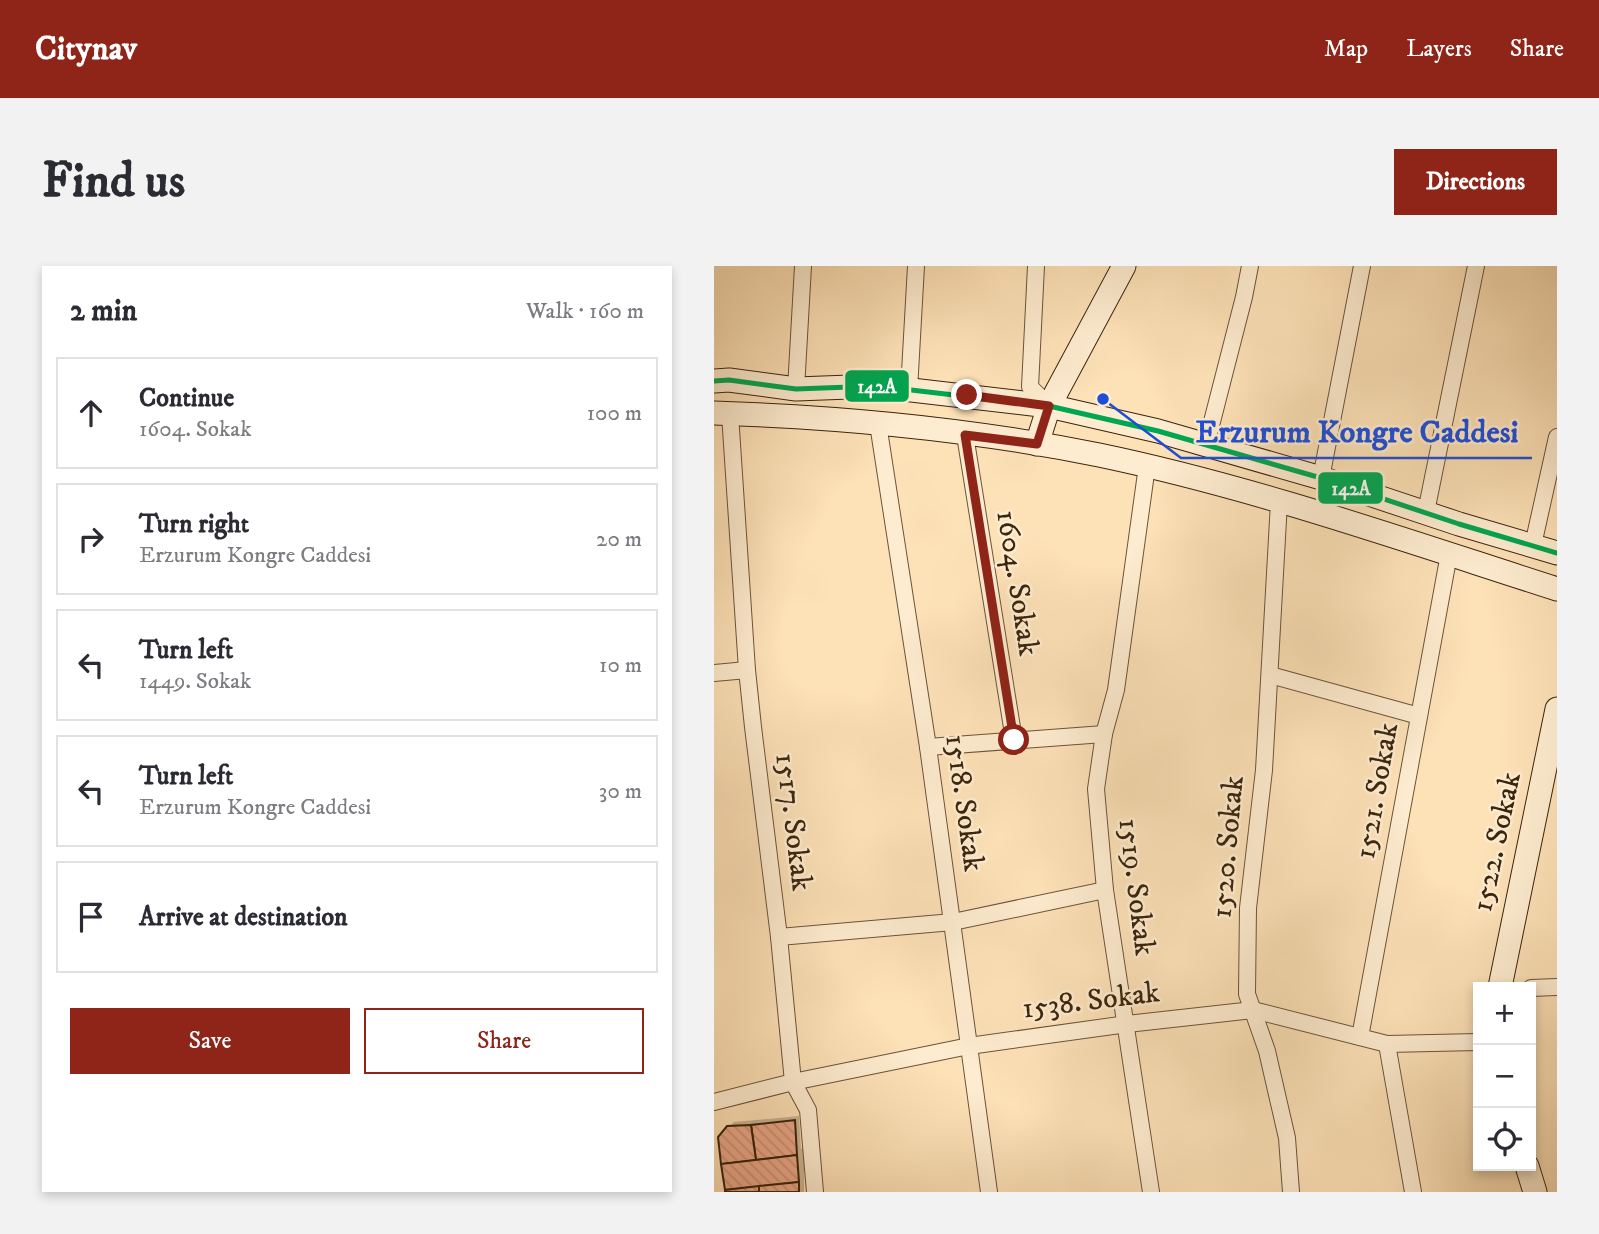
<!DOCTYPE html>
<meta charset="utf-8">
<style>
body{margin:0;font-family:"IM FELL DW Pica",serif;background:#f2f2f3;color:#2b2b33}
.controls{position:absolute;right:21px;bottom:21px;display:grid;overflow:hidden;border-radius:0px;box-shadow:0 4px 10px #0003}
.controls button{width:63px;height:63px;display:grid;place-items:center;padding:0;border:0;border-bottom:2px solid #e1e1e2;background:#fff;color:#2b2b33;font:35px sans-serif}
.stop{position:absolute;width:21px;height:21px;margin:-16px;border:5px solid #8f2418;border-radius:50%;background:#fff}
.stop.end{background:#8f2418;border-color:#fff;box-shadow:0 2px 7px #0008}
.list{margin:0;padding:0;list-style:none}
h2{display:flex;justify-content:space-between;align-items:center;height:91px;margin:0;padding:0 28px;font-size:30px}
h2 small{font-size:23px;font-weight:400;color:#7c7c81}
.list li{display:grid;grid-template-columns:46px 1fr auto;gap:21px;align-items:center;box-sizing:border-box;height:112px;margin:0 14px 14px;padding:0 14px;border:2px solid #e1e1e2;border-radius:0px}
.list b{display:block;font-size:26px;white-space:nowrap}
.list p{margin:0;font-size:23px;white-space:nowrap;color:#7c7c81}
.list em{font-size:23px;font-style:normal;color:#7c7c81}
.actions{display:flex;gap:14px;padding:21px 28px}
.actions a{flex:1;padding:16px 0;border:2px solid #8f2418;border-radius:0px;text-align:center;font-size:24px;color:#8f2418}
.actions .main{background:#8f2418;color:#fff}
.icon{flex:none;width:38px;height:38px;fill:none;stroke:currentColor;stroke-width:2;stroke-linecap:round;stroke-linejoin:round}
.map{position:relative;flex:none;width:843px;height:926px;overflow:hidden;border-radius:0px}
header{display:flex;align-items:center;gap:42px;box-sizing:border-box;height:98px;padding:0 35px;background:#8f2418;color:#fff}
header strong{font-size:33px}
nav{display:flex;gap:38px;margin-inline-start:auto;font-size:24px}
.intro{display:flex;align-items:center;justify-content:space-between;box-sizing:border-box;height:168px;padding:0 42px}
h1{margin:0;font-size:49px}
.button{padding:18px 32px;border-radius:0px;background:#8f2418;color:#fff;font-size:24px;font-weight:700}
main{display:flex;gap:42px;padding:0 42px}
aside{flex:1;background:#fff;border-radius:0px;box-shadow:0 4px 10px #0003}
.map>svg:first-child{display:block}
</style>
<header>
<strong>Citynav</strong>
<nav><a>Map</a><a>Layers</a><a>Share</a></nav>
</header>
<div class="intro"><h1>Find us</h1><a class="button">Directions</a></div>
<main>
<aside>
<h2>2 min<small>Walk · 160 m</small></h2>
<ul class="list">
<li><svg class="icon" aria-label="ahead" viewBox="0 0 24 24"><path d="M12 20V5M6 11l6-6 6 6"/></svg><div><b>Continue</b><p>1604. Sokak</p></div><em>100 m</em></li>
<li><svg class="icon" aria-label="right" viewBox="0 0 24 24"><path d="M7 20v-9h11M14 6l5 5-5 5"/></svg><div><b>Turn right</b><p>Erzurum Kongre Caddesi</p></div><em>20 m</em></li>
<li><svg class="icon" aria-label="left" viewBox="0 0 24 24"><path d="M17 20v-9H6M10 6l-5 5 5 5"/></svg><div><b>Turn left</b><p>1449. Sokak</p></div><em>10 m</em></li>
<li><svg class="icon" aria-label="left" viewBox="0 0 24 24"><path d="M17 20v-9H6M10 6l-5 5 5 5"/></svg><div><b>Turn left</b><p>Erzurum Kongre Caddesi</p></div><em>30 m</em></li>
<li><svg class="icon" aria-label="arrive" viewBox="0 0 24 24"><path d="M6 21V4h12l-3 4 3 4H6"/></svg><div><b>Arrive at destination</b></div></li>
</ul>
<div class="actions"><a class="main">Save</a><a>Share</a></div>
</aside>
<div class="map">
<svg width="843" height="926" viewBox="0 0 843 926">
<defs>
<pattern id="building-back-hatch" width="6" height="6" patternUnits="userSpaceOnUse" patternTransform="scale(1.75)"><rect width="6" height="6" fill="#eba88a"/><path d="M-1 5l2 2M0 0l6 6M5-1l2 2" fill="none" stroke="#ca9076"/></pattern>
</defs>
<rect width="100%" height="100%" fill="#fde1b7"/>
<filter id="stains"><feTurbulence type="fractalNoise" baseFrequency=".00286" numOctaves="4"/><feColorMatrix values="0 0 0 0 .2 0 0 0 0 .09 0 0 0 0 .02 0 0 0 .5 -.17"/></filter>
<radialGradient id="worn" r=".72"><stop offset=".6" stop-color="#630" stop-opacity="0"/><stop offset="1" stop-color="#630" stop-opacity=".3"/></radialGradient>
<!-- shadow -->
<path fill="#0003" d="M85 850 87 883 90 882V926H13L6 871 20 856Z"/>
<!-- building -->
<g fill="url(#building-back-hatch)" stroke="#3a250d" stroke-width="2">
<path d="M81 854 83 889 42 894 37 859Z"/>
<path d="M37 859 42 894 7 898 4 871 13 860Z"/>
<path d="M83 889 85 916 11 924 7 898Z"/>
<path d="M85 916V926H45V920Z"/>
<path d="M45 920V926H11V924Z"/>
</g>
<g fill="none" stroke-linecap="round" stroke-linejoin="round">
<defs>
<g id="street">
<path d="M322 0 316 121 335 140"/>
<path d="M82 123 89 0"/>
<path d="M195 124 202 0"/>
<path d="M16 148 33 404 39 461 65 671 79 816 94 844 101 926"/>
<path d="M164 158 214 481 275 926"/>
<path d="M251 169 300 474"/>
<path d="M492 179 530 31 536 0"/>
<path d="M433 200 402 424 390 468 382 523 391 624 437 926"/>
<path d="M607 212 648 0"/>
<path d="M565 236 550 504 534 642 533 728 553 785 573 872 577 926"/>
<path d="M712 246 762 0"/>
<path d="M819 279 843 171"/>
<path d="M0 407 33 404"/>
<path d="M556 409 705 450"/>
<path d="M214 481 390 468"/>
<path d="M65 671 239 656 391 624"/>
<path d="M817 722 843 721"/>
<path d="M646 771 735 288"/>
<path d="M673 778 699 926"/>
<path d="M0 836 79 816 255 780 413 758 539 744 673 778 764 776"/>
</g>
<g id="secondary">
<path d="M0 115 15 114 82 123 163 120 335 140 444 165 607 212 745 258 843 287"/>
<path d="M0 147C125 151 262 164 385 189 539 221 693 275 843 323"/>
<path d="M323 178 335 140 410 0"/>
<path d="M786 721 843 443"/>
<path d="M813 900 821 926"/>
</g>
</defs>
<!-- street casing -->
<use href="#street" stroke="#6b5438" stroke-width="18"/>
<!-- secondary casing -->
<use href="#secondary" stroke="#3a250d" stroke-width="25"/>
<!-- street -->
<use href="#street" stroke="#feecd0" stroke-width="16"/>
<!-- secondary -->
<use href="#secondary" stroke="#feecd0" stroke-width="23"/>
<defs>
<path id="bus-1" d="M0 115 15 114 82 123 163 120 335 140 444 165 607 212 745 258 843 287"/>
</defs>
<!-- bus-1 casing -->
<use href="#bus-1" stroke="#feecd0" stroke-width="10"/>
<!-- bus-1 -->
<use href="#bus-1" stroke="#00a651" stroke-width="5"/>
</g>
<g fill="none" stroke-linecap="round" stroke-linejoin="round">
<!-- route -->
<path stroke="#8f2418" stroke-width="9" d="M253 129 335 140 323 178 251 169 300 474"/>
</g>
<g text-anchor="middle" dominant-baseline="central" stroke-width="5" stroke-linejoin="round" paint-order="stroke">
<!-- street labels -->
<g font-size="30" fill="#3a250d" stroke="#feecd0">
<text transform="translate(303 317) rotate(81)">1604. Sokak</text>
<text transform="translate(663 525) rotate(-80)">1521. Sokak</text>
<text transform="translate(250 537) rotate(82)">1518. Sokak</text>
<text transform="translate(79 556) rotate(83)">1517. Sokak</text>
<text transform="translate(783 576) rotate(-78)">1522. Sokak</text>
<text transform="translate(514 581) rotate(-85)">1520. Sokak</text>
<text transform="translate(422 621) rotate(83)">1519. Sokak</text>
<text transform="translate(377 735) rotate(-7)">1538. Sokak</text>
</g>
</g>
<!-- callouts -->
<path fill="none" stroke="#1d4ed8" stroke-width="2.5" d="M389 133L467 192H818"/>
<circle fill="#1d4ed8" stroke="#feecd0" stroke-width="2.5" cx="389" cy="133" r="7"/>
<g font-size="32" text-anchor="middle" font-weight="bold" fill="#1d4ed8" stroke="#feecd0" stroke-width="5" stroke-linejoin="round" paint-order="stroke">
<text x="643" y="176">Erzurum Kongre Caddesi</text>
</g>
<g stroke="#feecd0" stroke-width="2.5">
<rect x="130" y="103" width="66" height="34" rx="7" fill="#00a651"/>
<rect x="603" y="205" width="67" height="34" rx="7" fill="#00a651"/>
</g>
<g font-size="19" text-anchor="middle" font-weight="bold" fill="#fff">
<text x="163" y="127">142A</text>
<text x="637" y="229">142A</text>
</g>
<rect width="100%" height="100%" filter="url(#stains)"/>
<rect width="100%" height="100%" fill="url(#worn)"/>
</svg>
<div class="controls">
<button>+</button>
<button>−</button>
<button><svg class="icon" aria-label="locate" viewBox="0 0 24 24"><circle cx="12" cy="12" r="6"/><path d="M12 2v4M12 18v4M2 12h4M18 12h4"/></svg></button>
</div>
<div class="stop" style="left:300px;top:474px"></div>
<div class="stop end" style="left:253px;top:129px"></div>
</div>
</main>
